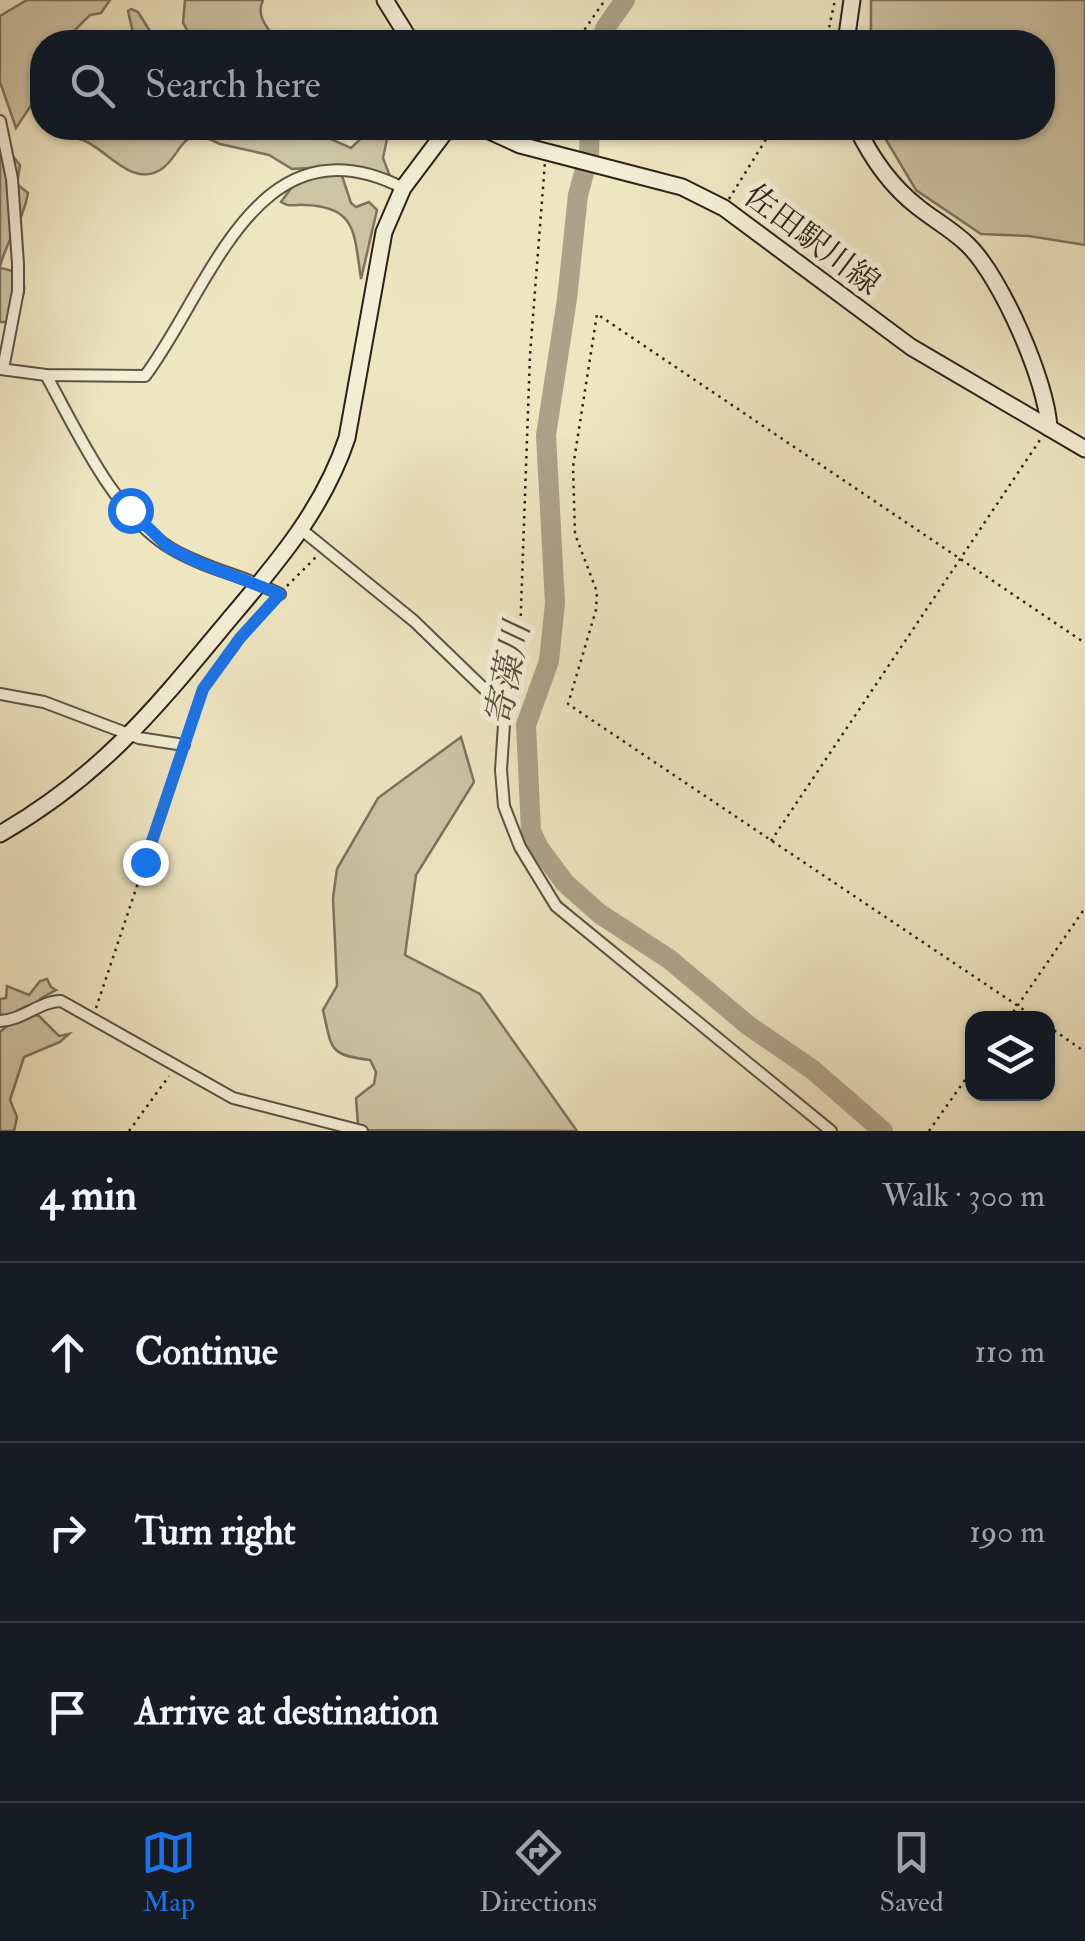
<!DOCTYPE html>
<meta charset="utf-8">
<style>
body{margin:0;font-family:"IM FELL Double Pica","Noto Serif JP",serif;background:#20242c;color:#f1f3f6}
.controls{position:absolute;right:30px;bottom:30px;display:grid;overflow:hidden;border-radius:20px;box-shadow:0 2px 8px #0004}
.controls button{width:90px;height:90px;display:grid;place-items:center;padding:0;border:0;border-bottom:2px solid #363941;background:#171b24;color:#f1f3f6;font:50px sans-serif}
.stop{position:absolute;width:30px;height:30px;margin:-22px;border:8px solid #1a73e8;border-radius:50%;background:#fff}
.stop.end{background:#1a73e8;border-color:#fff;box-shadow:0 2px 10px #0008}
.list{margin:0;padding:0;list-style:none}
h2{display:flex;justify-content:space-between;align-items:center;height:130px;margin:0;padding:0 40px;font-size:42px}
h2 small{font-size:32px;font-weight:400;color:#9ea1a6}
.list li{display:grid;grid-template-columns:65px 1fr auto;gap:30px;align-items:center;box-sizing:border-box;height:180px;padding:0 40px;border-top:2px solid #363941}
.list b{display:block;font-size:38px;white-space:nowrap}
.list em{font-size:32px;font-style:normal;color:#9ea1a6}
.icon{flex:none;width:55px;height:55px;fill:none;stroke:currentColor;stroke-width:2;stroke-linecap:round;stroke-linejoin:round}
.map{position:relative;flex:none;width:1085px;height:1131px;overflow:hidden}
.search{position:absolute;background:#171b24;box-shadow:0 2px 8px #0004;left:30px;right:30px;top:30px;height:110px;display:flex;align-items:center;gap:25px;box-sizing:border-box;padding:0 35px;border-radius:40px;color:#9ea1a6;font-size:38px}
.sheet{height:670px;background:#171b24}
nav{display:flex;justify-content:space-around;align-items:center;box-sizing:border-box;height:140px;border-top:2px solid #363941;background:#171b24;font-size:28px;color:#9ea1a6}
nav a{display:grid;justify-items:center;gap:5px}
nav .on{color:#1a73e8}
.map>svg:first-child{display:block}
</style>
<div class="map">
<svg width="1085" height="1131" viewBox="0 0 1085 1131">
<rect width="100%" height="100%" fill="#eee5c1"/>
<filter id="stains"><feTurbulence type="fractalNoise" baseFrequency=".002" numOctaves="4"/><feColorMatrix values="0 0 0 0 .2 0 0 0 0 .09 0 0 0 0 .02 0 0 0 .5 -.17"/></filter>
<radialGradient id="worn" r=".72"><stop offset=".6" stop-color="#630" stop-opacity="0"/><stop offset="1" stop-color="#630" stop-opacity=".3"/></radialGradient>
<!-- green -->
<g fill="#cdc4a4" stroke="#7e725e" stroke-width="2.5">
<path d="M27 0H110L101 13 90 15 63 42H42V63L33 73 34 101 16 128 0 82V16Z"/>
<path d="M185 0H263C255 18 269 28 277 42H194L183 23Z"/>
<path d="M871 0H1085V245L1029 236 981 234 916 190 879 128H1042V42H871Z"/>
<path d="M131 9 138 12 150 31 147 42H135L128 11Z"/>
<path d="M51 128H80L85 139 89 135 102 138 107 128H318L326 137 351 148 370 130 387 139 383 158 391 179 356 170 342 176 351 203 356 207 369 202 377 210 361 279C354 235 358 206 304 205 293 204 291 208 281 202L295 183 328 167 292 169 269 155 220 144 198 134C178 140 177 160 160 170 132 187 108 151 85 141 76 137 63 137 54 134Z"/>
<path d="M0 140 20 165 17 184 28 193C24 220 6 240 0 267Z"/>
<path d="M0 268C38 274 24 301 7 322H0Z"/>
<path d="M461 737 474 782 416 875 405 955 480 994 577 1131 366 1130 358 1125 356 1098 374 1084 376 1072 370 1060C328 1055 332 1049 323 1010L337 986 333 898 337 869 378 798Z"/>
<path d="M47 979 51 987 56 990 40 999 35 1008 24 1007 0 1024V999L6 998 7 986 29 995 40 981Z"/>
<path d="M25 1011 39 1016 59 1036 69 1034 60 1042 24 1057 10 1100 17 1117 14 1131H0V1032Z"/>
</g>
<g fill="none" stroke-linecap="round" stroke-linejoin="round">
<!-- river -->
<g stroke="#ada288" stroke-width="20">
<path d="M600 42 606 27 625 0"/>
<path d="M590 128 589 155 578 195 567 299 546 435 555 603 549 661 526 725 531 831 539 848 565 883 600 914 669 959 749 1026 813 1070 883 1131"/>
</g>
<defs>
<g id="street">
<path d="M0 121 12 179 18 264V291L3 369"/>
<path d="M0 369 46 375 145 376C211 288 257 114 403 188"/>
<path d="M46 375C77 431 115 516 172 549 206 569 245 576 280 594"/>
<path d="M302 530 414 621 505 709 501 770 504 806 520 847 556 906 831 1131"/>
<path d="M0 694 44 702 139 738 184 745"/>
<path d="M0 1021C23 1020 40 1001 61 1001L233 1098 362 1131"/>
</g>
<g id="secondary">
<path d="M385 0 411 42"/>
<path d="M846 42 852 0"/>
<path d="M483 128 520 145 682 187 724 208 911 347 1085 449"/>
<path d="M857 128C871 157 892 187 918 207 934 220 953 230 968 245 1001 277 1047 382 1049 428"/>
<path d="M0 834C102 775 154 710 227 622 276 564 323 510 347 438L384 232 403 188 448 128"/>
</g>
</defs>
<!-- street casing -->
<use href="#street" stroke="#5e5243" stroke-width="14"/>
<!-- secondary casing -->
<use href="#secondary" stroke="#2e2119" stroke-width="19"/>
<!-- path -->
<g stroke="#2e2119" stroke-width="2.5" stroke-dasharray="2.5 5" stroke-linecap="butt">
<path d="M576 42 605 0"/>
<path d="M826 42 835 0"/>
<path d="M549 140 552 128"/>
<path d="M729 199 773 128"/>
<path d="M287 586 317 556"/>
<path d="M507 697 520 636 530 355 545 162"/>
<path d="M187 733 203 689 272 603"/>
<path d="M771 841 1042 437"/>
<path d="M96 1008 181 755"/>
<path d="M1009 1018 1085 908"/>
<path d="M1036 1018 568 704 596 610 597 592 575 534 573 467 597 314 1085 643"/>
<path d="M1048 1026 1085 1052"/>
<path d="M129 1131 169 1076"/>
<path d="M929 1131 972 1070"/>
</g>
<!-- street -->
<use href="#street" stroke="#f4eed7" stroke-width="10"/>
<!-- secondary -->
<use href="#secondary" stroke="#f4eed7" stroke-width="15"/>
</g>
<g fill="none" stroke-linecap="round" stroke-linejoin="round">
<!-- route -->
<path stroke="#1a73e8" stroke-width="12" d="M130 510 168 547 195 561 280 594 240 638 203 689 145 862"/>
</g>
<g text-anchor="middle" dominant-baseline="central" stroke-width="10" stroke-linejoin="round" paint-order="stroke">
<!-- street labels -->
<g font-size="32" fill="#2e2119" stroke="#f4eed7">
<text transform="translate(812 240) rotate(37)">佐田駅川線</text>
</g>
<!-- water labels -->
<g font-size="35" font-style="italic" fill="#5a4e40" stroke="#f4eed7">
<text transform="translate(508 674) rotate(-79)">寄藻川</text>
</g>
</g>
<rect width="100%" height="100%" filter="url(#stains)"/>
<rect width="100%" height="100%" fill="url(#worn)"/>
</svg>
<div class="controls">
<button><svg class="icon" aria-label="layers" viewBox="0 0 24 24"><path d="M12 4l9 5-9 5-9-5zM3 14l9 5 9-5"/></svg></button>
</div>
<div class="stop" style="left:130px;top:510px"></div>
<div class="stop end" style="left:145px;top:862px"></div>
<div class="search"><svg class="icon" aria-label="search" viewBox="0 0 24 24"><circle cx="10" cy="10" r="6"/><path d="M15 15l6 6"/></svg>Search here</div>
</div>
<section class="sheet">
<h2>4 min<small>Walk · 300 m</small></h2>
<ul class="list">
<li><svg class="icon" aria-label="ahead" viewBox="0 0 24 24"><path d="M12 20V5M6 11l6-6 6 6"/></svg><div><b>Continue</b></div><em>110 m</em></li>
<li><svg class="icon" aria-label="right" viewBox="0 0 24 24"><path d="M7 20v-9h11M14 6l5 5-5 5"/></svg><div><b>Turn right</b></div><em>190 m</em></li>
<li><svg class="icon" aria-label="arrive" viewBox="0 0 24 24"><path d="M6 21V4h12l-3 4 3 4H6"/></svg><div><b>Arrive at destination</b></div></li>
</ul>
</section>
<nav>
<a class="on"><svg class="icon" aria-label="map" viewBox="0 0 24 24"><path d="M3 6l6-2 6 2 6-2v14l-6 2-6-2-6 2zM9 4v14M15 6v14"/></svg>Map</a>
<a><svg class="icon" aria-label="directions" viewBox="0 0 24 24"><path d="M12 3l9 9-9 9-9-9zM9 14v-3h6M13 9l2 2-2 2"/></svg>Directions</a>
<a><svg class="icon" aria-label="saved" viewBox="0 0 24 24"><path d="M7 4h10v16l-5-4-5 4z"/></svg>Saved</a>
</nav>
